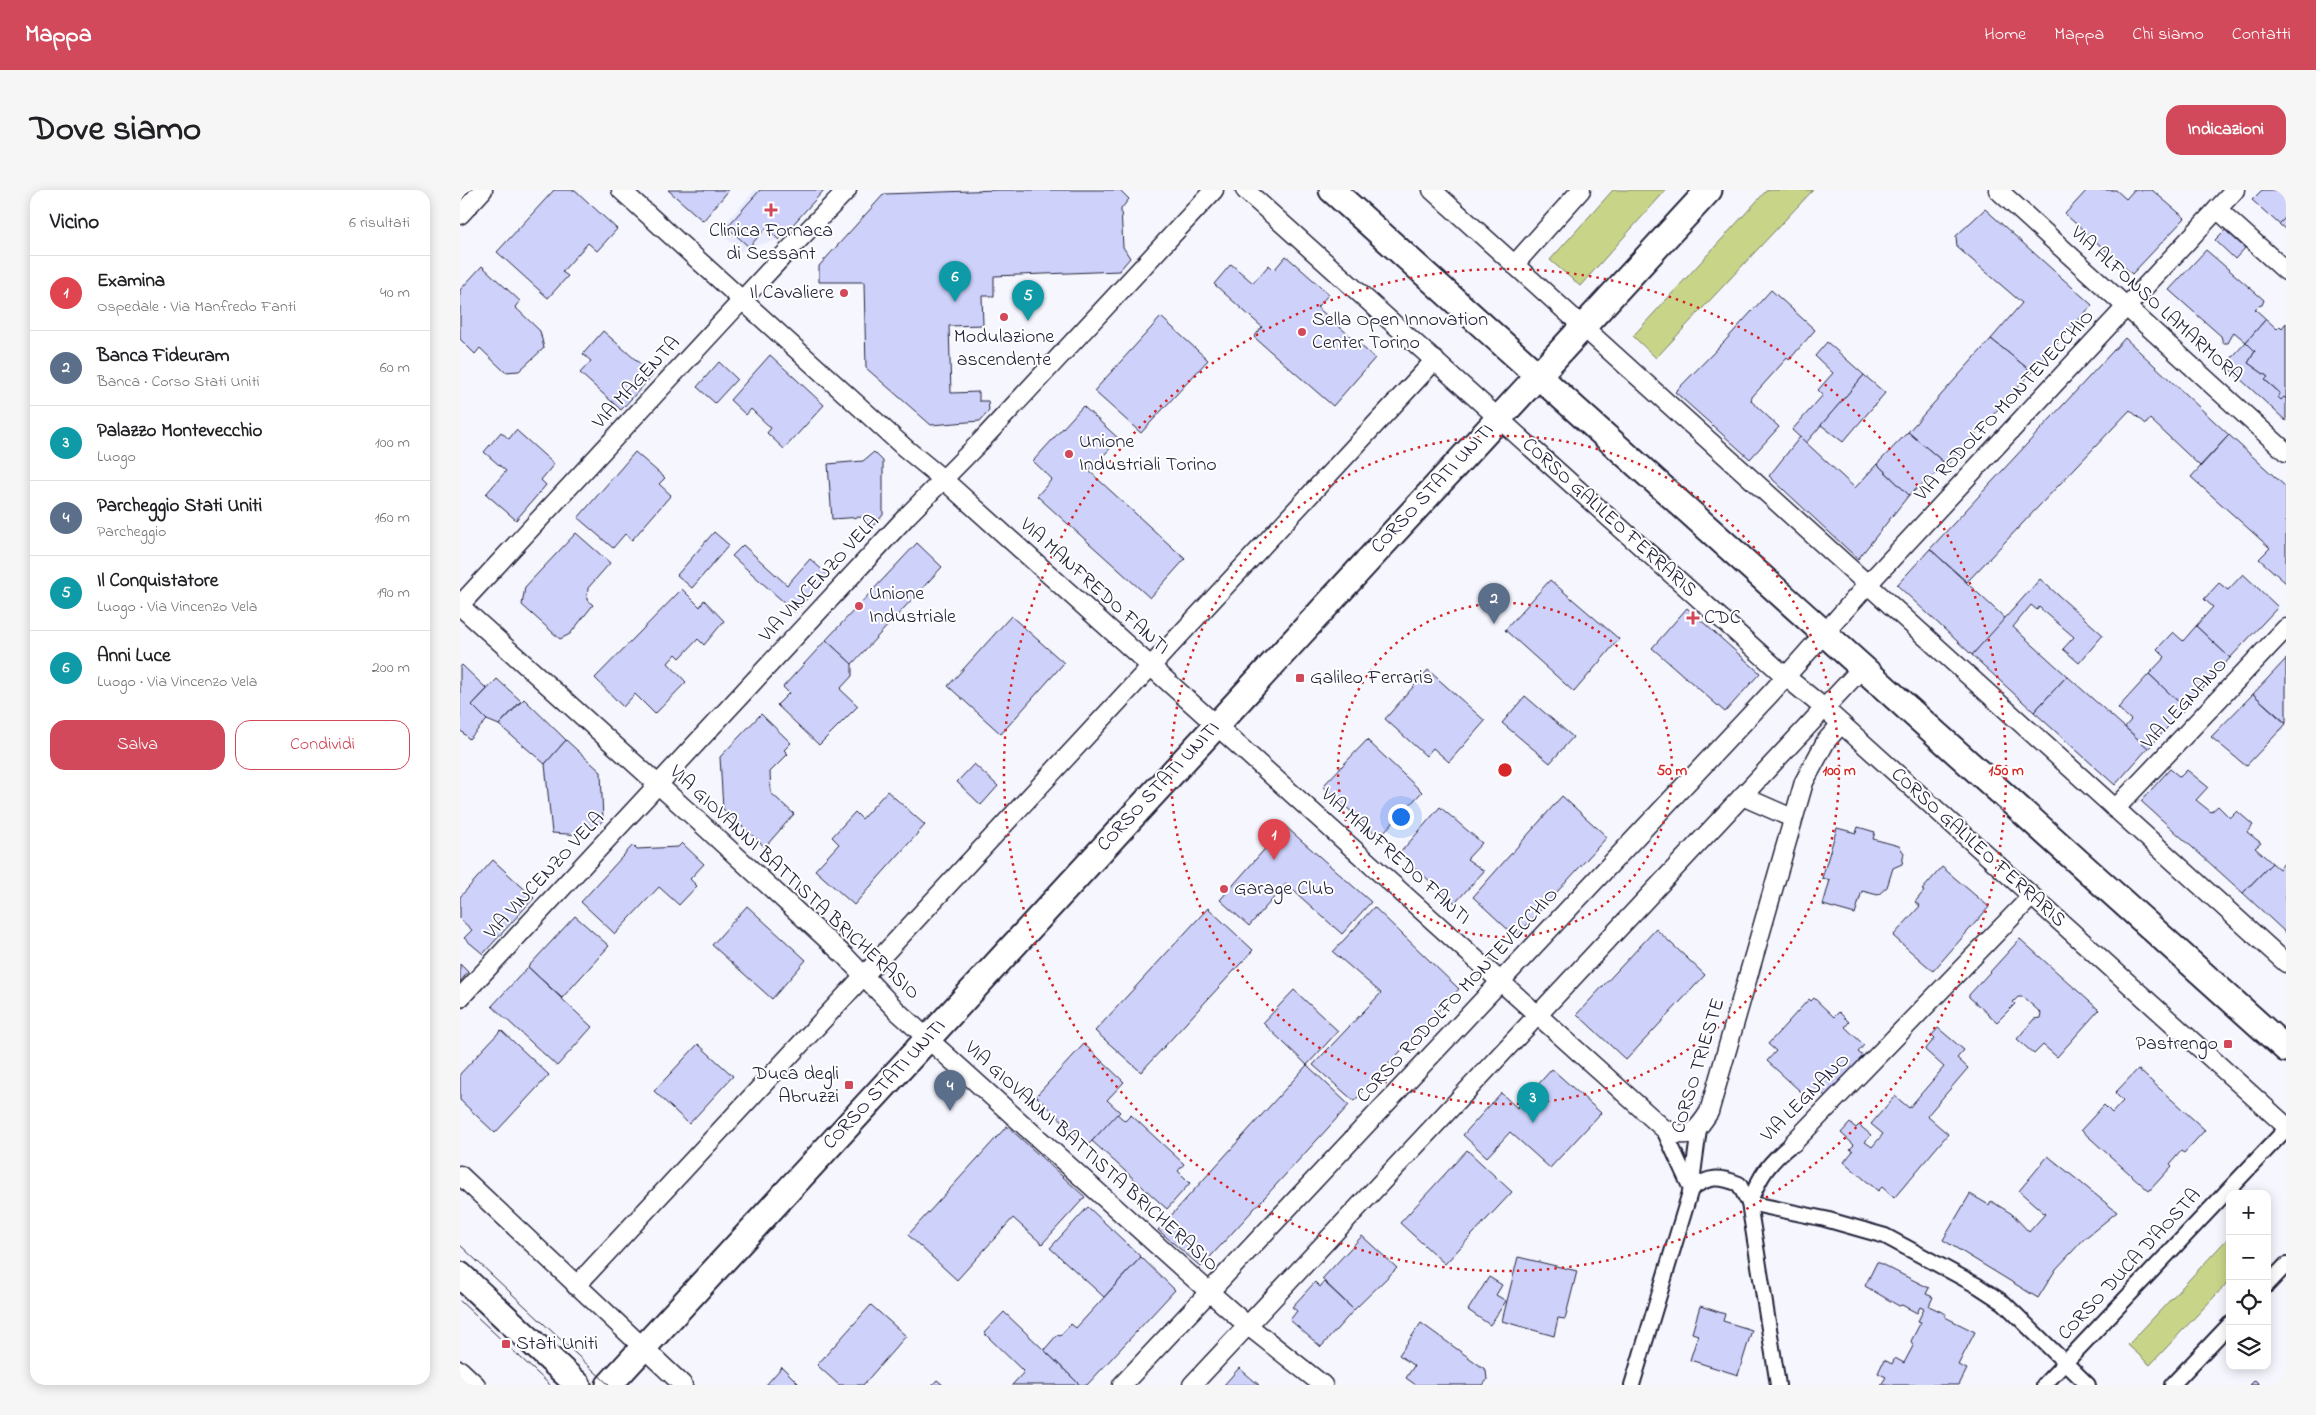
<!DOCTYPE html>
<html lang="it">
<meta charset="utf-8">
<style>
body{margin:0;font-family:"Indie Flower",sans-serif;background:#f6f6f6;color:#202124}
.controls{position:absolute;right:15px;bottom:15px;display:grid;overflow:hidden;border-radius:10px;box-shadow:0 2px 12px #0003}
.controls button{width:45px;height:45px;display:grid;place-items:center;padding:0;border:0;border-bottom:1px solid #e0e0e0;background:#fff;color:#202124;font:25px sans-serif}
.you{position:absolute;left:940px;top:626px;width:18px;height:18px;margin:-12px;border:4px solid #fff;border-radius:50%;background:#1a73e8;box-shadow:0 0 0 8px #1a73e833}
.badge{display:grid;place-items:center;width:32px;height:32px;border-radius:50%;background:#d1495b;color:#fff;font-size:16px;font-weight:700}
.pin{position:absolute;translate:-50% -41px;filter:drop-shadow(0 1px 2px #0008)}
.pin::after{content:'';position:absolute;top:26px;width:18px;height:15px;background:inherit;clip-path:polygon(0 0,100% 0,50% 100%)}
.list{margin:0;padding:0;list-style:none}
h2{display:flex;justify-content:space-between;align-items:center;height:65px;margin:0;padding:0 20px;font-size:21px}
h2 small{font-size:16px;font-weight:400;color:#757577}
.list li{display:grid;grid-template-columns:32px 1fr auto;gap:15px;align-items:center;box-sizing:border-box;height:75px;padding:0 20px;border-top:1px solid #e0e0e0}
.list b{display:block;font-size:19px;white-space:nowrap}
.list p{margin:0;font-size:16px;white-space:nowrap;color:#757577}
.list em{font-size:16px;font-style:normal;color:#757577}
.actions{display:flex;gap:10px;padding:15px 20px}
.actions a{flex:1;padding:11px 0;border:1px solid #d1495b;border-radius:15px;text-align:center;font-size:18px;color:#d1495b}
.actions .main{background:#d1495b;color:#fff}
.icon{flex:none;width:28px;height:28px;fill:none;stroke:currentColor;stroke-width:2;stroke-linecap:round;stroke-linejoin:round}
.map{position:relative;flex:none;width:1826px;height:1195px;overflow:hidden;border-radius:15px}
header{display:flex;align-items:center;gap:30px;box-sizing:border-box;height:70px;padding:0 25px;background:#d1495b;color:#fff}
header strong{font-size:24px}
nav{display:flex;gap:28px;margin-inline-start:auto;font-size:18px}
.intro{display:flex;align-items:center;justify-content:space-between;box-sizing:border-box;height:120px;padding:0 30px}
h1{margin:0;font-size:35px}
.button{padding:12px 22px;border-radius:15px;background:#d1495b;color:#fff;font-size:18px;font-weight:700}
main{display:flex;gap:30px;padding:0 30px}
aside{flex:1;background:#fff;border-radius:15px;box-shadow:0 2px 12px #0003}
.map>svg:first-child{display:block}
</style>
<header>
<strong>Mappa</strong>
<nav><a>Home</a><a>Mappa</a><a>Chi siamo</a><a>Contatti</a></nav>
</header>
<div class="intro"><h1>Dove siamo</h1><a class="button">Indicazioni</a></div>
<main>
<aside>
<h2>Vicino<small>6 risultati</small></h2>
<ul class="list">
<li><span class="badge" style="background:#e0444e">1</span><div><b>Examina</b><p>Ospedale · Via Manfredo Fanti</p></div><em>40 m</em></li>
<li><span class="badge" style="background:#5c6f8a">2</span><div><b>Banca Fideuram</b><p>Banca · Corso Stati Uniti</p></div><em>60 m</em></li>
<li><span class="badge" style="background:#0f9aa8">3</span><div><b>Palazzo Montevecchio</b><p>Luogo</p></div><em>100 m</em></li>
<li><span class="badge" style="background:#5c6f8a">4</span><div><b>Parcheggio Stati Uniti</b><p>Parcheggio</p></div><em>160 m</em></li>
<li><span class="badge" style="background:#0f9aa8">5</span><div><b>Il Conquistatore</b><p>Luogo · Via Vincenzo Vela</p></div><em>190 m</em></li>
<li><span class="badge" style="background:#0f9aa8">6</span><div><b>Anni Luce</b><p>Luogo · Via Vincenzo Vela</p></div><em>200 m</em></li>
</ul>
<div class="actions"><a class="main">Salva</a><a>Condividi</a></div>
</aside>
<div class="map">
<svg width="1826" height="1195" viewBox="0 0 1826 1195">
<rect width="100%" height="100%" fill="#f5f6fe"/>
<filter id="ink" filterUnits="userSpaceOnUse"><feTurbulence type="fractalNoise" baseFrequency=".02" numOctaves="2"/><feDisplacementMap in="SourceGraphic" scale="10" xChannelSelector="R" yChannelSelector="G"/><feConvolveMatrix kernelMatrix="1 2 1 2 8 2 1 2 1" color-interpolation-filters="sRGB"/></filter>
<g filter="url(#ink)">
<!-- built -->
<path fill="#e9ebfd" d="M295 0H364L319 50 289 57 281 62 258 41Z"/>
<!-- green -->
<g fill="#c8d589" stroke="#757c62">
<path d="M1153 0H1206L1120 96 1090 70Z"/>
<path d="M1307 0H1353L1196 168 1173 146Z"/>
<path d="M1770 1046V1090L1690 1175 1668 1155Z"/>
</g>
<!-- building -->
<g fill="#ced2fb" stroke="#22223b">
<path d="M94 0H115L157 39 137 61 128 53 102 82 108 86 88 108 37 62Z"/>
<path d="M208 0H269L243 31Z"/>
<path d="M300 0H364L319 50 306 38 289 57 267 37Z"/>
<path d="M538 0H660L669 9 661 19 663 57 670 68 659 81 534 86V106H522L523 135 489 136 491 203 519 202V211H528L529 221 520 231 471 235 406 178 404 92H359V76L424 4Z"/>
<path d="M1627 0H1656L1666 9 1674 0H1692L1725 28 1672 84 1605 24Z"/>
<path d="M1802 0H1820L1826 6V27L1819 34 1792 10Z"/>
<path d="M1525 19 1632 115 1572 182 1531 149 1562 113 1497 57 1496 46Z"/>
<path d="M1826 27V40L1819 34Z"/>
<path d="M1765 40 1785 58 1775 69 1755 50Z"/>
<path d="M1746 60 1804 110 1802 115 1798 116 1795 119 1806 129 1786 152 1774 142 1768 153H1763L1761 146 1709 100Z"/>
<path d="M826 66 869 104 857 117 915 168 873 216 794 147 802 137 754 94 771 74 793 93 809 75 814 80Z"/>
<path d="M22 76 60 111 55 117 80 141 84 158 59 181 45 182 20 158 15 164 0 149V100Z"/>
<path d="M1311 100 1355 140 1329 170 1327 168 1292 207 1291 211 1319 237 1290 269 1215 202 1265 151Z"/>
<path d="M701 127 748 170 681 243 634 201Z"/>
<path d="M1806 129 1817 139 1820 136 1822 138 1826 133V209L1824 207 1821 210 1818 207 1820 203 1805 190 1808 187 1788 173 1795 161 1786 152Z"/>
<path d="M143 141 193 185 161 220 120 183 131 171 123 164Z"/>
<path d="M1665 148 1769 245 1740 276 1690 229 1686 234 1670 220 1507 392 1470 359Z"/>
<path d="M1531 149 1572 182 1487 275 1448 242Z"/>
<path d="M1367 152 1404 185 1346 253 1332 240 1363 205 1358 200 1373 183 1355 166Z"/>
<path d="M1786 152 1795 161 1788 173 1808 187 1805 190 1820 203 1818 207 1821 210 1824 207 1826 209V231L1765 175Z"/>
<path d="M310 165 364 215 324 259 307 243 311 238 291 219 286 225 270 210Z"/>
<path d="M259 172 277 189 255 213 237 197Z"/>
<path d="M1404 185 1425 203 1383 252 1361 235Z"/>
<path d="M623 216 659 249 629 281 725 369 690 408 577 306 592 289 573 271Z"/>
<path d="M56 240 94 274 81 290 86 295 56 330 26 304 46 281 24 262 41 242 49 249Z"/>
<path d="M1448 242 1487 275 1449 305 1417 274Z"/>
<path d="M1769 245 1826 297V393L1799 369 1810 358 1731 287Z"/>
<path d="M1340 247 1395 298 1417 274 1449 305 1398 369 1309 286Z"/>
<path d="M175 262 205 288 199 294 211 305 172 350 165 344 153 358 118 328Z"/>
<path d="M414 262 423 271V325L412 337 402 327 372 329 368 274 403 271Z"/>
<path d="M254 342 269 355 232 398 217 385Z"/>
<path d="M116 343 150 373 128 398 127 410 133 415 110 444 100 449 62 415 65 397Z"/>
<path d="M457 353 482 377 392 474 366 450Z"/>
<path d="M283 355 327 395 350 369 368 385 335 422 272 366Z"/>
<path d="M1470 359 1546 429 1512 465 1437 395Z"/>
<path d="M1783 384 1818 417 1770 468 1736 436 1753 417 1744 409 1759 393 1768 400Z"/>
<path d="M1580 389 1643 445 1619 473 1603 459 1614 447 1579 417 1577 420 1571 415 1553 437 1607 486 1574 522 1512 465Z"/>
<path d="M1090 390 1159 449 1114 502 1045 440Z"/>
<path d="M222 399 240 417 244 410 264 431 244 455 238 449 220 468 216 464 208 473 226 492 195 524 175 504 163 517 135 488Z"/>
<path d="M1227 418 1300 483 1265 522 1192 458Z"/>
<path d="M551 426 604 473 541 544 488 496Z"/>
<path d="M1736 436 1770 468 1725 518 1689 484 1705 467 1697 459 1713 442 1723 451Z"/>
<path d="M366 450 392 474V486L380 499 398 516 359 555 317 515 329 503 323 497Z"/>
<path d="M1826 469V533L1793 504Z"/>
<path d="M2 475 27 499 12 515 27 530 9 549 0 540V477Z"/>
<path d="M968 480 1025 531 989 572 973 558 966 566 925 529Z"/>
<path d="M1689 484 1725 518 1688 559 1665 537 1671 530 1658 518Z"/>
<path d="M1607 486 1688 558 1655 595 1574 522Z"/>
<path d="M37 489 61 511 39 535 27 530 12 515Z"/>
<path d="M1793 504 1826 534 1786 576 1751 547Z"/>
<path d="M1065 506 1113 547 1090 573 1042 533Z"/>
<path d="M64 509 106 550 85 574 39 535Z"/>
<path d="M301 524 331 553 324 560 328 564 310 582 311 603 334 624 305 657 263 619 260 567Z"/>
<path d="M106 550 141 582 143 630 134 640 128 634 122 645 92 643 85 574Z"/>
<path d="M907 550 962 602 919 647 863 596Z"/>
<path d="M514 574 538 596 521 615 497 592Z"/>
<path d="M1710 579 1720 587 1727 580 1748 597 1736 610 1751 622 1758 616 1770 628 1777 621 1793 635 1787 642 1801 653 1795 658 1812 673 1783 703 1681 611Z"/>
<path d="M427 601 465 635 394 715 355 680 379 654 372 647 395 622 402 629Z"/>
<path d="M1102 606 1147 647 1056 747 1013 707Z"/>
<path d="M980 617 1022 653 1007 669 1024 681 995 713 939 664Z"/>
<path d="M825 636 911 712 882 744 826 694 789 736 760 710Z"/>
<path d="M1398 637 1415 642 1413 649 1439 656 1444 663 1442 674 1433 678 1427 697 1418 705 1402 701 1395 724 1363 715 1370 690 1362 688 1377 638 1396 643Z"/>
<path d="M222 653 244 674 230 689 237 696 219 715 199 697 155 744 121 712 173 655 177 659 218 657Z"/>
<path d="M33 670 74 708 23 764 4 748 12 740 0 729V707Z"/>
<path d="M1826 671V743L1783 703 1812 673 1819 679Z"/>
<path d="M1482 677 1529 717 1473 781 1433 746 1460 716 1455 712 1464 701 1462 700Z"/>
<path d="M287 716 346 770 312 809 252 755Z"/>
<path d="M914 717 999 799 894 911 853 875 921 803 873 762Z"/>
<path d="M748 718 793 760 681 882 635 841Z"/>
<path d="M115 726 149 756 102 808 68 777Z"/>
<path d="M1196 739 1245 785 1166 870 1117 824Z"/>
<path d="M1560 749 1639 820 1597 867 1583 855 1574 864 1557 849 1574 829 1580 828 1581 823 1563 807H1558L1553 812 1555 814 1537 832 1509 807V805Z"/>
<path d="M0 774 8 782 0 792Z"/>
<path d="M68 777 132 837 97 876 32 816Z"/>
<path d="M834 800 878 841 847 875 803 833Z"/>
<path d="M1354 808 1374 827 1379 822 1389 832 1385 837 1404 855 1398 862 1403 866 1366 907 1360 901 1351 911 1307 871 1316 861 1308 854 1349 809 1351 811Z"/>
<path d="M1478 838 1504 860 1497 868 1508 878 1467 926 1488 944 1434 1008 1422 997 1418 1001 1384 972 1393 961 1390 959 1394 955 1381 943 1390 933 1396 938 1399 935 1411 945 1405 952 1412 957 1423 944 1411 934 1435 906 1449 918 1484 877 1465 860 1475 848 1472 845Z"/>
<path d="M41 840 89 885 35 943 0 910V884Z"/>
<path d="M238 854 273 886 229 934 194 901Z"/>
<path d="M624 854 664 892 647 910 660 922 628 955 576 906Z"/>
<path d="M847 875 889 915 741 1077 698 1040Z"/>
<path d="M1092 879 1141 923 1090 978 1050 942 1027 967 1003 945 1041 903 1057 918Z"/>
<path d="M1678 879 1745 940 1724 963 1721 961 1710 974 1712 976 1689 1001 1621 940 1644 915 1652 923 1663 911 1655 903Z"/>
<path d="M657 924 665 931 671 925 724 974 718 981 730 993 707 1019 632 951Z"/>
<path d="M547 936 625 1007 582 1054 553 1028 497 1090 448 1045Z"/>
<path d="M1007 960 1052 1002 985 1074 940 1033Z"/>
<path d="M1588 966 1657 1022 1624 1049 1596 1079 1578 1108 1483 1050 1510 1004 1529 1015 1531 1011 1552 1024 1569 1042 1585 1024 1559 1001Z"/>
<path d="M628 1017 681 1067 644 1107 590 1058Z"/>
<path d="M902 1046 937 1078 894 1120 862 1089Z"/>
<path d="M681 1067 715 1100 627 1195H620L584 1160 597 1145 600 1146 611 1134 616 1138Z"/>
<path d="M1058 1067 1117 1081 1105 1129 1098 1128 1094 1146 1042 1131Z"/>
<path d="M1417 1072 1469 1098 1466 1104 1473 1107 1469 1116 1486 1124 1485 1127 1515 1142 1498 1175 1507 1179 1499 1195H1421L1426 1187 1418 1183 1424 1170 1432 1174 1435 1168 1444 1173 1453 1156 1451 1151 1461 1132 1458 1131 1464 1119 1460 1117 1457 1123 1442 1115 1439 1116 1405 1096Z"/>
<path d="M1029 1087 1042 1095 1036 1105 1046 1111 1030 1135 1008 1120Z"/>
<path d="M855 1092 860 1097 864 1092 894 1120 861 1157 830 1130 837 1121 832 1117Z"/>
<path d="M411 1115 446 1146 403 1195H379L357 1175Z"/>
<path d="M1240 1116 1265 1124 1263 1131 1292 1140 1278 1185 1230 1170 1238 1145 1232 1143Z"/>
<path d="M544 1122 584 1160 620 1195H552L564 1182 524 1143Z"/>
<path d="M961 1133 1026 1180 1027 1190 1023 1195H956L946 1188 954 1176 939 1165Z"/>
<path d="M322 1177 340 1195H306Z"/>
<path d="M779 1178 799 1195H764Z"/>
<path d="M477 1190 483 1195H472Z"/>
<path d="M1795 1190 1800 1195H1790Z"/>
</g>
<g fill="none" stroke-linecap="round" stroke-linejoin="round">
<defs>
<g id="pedestrian">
<path d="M1203 938 1231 999"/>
<path d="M1231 999C1249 986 1259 986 1279 994L1289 1013"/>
<path d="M1289 1013 1365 1029 1425 1046 1518 1096 1544 1113 1628 1195"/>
<path d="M1807 1095 1826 1075"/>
<path d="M1172 1195 1231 999 1239 939"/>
<path d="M1318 1195 1289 1013C1301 984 1308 973 1333 953"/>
<path d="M1584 1195 1826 939"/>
<path d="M1712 1195 1770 1134"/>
</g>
<g id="minor">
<path d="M161 0 445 258 484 290 1203 938C1228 951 1235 944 1249 922L1344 592 1366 551 1381 534"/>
<path d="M785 0 1326 487 1364 518 1826 936"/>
<path d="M972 0 1826 773"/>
<path d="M1538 0 1826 262"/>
<path d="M1757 19 1826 81"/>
<path d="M0 25 23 0"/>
<path d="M1054 75 1121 0"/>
<path d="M0 415 321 68 387 0"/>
<path d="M0 416 233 626 386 767 437 821 729 1084 787 1135 863 1195"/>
<path d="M1282 606 1332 628"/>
<path d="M1655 619 1826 438"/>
<path d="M0 808 447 326 520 252 754 0"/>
<path d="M1333 953 1571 707"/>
<path d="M0 985 223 1195"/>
<path d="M116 1096 975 170"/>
<path d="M0 1180 16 1195"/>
<path d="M662 1195 1312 502 1408 394 1775 0"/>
<path d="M732 1195 1402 478"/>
</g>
<g id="secondary">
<path d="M872 0 1826 859"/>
<path d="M0 1085 118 1195"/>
<path d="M149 1195 1249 0"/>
</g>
</defs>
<!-- pedestrian casing -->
<use href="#pedestrian" stroke="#22223b" stroke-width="18"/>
<!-- minor casing -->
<use href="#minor" stroke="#22223b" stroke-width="21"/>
<!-- secondary casing -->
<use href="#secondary" stroke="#22223b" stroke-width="29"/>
<!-- pedestrian -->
<use href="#pedestrian" stroke="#fff" stroke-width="14"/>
<!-- minor -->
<use href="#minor" stroke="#fff" stroke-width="18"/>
<!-- secondary -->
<use href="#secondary" stroke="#fff" stroke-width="25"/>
<!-- tram -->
<g stroke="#22223b" stroke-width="1">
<path d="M0 1055 149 1195"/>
<path d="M0 1111 90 1195"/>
</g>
</g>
</g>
<!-- distance rings -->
<g fill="none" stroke="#d62828" stroke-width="2.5" stroke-dasharray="2.5 5">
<circle cx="1045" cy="580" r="167"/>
<circle cx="1045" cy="580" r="334"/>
<circle cx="1045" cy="580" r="501"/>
</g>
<!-- markers -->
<g fill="#d1495b" stroke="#fff" stroke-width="2">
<path d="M308.5 12.5h5v5h5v5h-5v5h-5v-5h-5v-5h5z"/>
<circle cx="384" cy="103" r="5"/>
<circle cx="544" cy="127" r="5"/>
<circle cx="842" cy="142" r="5"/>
<circle cx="609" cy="264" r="5"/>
<circle cx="399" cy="416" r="5"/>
<path d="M1230.5 420.5h5v5h5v5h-5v5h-5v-5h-5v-5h5z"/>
<rect x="835" y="483" width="10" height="10" rx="2.5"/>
<circle cx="764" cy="699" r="5"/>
<rect x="1763" y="849" width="10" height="10" rx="2.5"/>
<rect x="384" y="890" width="10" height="10" rx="2.5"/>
<rect x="41" y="1149" width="10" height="10" rx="2.5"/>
</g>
<g text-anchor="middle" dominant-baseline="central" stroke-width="4" stroke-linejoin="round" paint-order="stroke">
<!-- poi labels -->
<g font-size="20" fill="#22223b" stroke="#fff" text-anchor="start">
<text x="311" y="41" text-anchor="middle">Clinica Fornaca<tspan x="311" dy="23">di Sessant</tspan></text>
<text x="374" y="103" text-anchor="end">Il Cavaliere</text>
<text x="852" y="130">Sella Open Innovation<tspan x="852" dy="23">Center Torino</tspan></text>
<text x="544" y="147" text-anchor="middle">Modulazione<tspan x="544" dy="23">ascendente</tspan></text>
<text x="619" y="252">Unione<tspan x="619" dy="23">Industriali Torino</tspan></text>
<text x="409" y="404">Unione<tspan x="409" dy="23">Industriale</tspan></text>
<text x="1244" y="428">CDC</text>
<text x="850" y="488">Galileo Ferraris</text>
<text x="774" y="699">Garage Club</text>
<text x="1758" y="854" text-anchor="end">Pastrengo</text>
<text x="379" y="884" text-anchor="end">Duca degli<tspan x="379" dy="23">Abruzzi</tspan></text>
<text x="56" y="1154">Stati Uniti</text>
</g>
<!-- street labels -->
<g font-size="20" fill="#22223b" stroke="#fff">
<text transform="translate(1696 115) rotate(42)">VIA ALFONSO LAMARMORA</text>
<text transform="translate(177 193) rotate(-47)">VIA MAGENTA</text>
<text transform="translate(1545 216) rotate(-47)">VIA RODOLFO MONTEVECCHIO</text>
<text transform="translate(973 299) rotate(-47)">CORSO STATI UNITI</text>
<text transform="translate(1149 328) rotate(42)">CORSO GALILEO FERRARIS</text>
<text transform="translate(360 389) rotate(-47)">VIA VINCENZO VELA</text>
<text transform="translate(634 397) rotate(42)">VIA MANFREDO FANTI</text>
<text transform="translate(1725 514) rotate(-47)">VIA LEGNANO</text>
<text transform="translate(699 597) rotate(-47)">CORSO STATI UNITI</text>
<text transform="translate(1518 658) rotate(42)">CORSO GALILEO FERRARIS</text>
<text transform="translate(935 667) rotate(42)">VIA MANFREDO FANTI</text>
<text transform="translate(85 686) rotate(-47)">VIA VINCENZO VELA</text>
<text transform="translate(334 693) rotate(43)">VIA GIOVANNI BATTISTA BRICHERASIO</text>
<text transform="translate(998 806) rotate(-47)">CORSO RODOLFO MONTEVECCHIO</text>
<text transform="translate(1239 876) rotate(-73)">CORSO TRIESTE</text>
<text transform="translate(425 895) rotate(-47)">CORSO STATI UNITI</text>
<text transform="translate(1346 908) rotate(-45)">VIA LEGNANO</text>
<text transform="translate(631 967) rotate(42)">VIA GIOVANNI BATTISTA BRICHERASIO</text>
<text transform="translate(1670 1075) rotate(-47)">CORSO DUCA D'AOSTA</text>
</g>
</g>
<circle cx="1045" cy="580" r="8" fill="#d62828" stroke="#fff" stroke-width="2.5"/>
<g font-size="15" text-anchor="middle" font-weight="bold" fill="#d62828" stroke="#fff" stroke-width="4" stroke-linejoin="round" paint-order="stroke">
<text x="1212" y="585">50 m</text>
<text x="1379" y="585">100 m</text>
<text x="1546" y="585">150 m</text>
</g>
</svg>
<div class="controls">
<button>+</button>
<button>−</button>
<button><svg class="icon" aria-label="locate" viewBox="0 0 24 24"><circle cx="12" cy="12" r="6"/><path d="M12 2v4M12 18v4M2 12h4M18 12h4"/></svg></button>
<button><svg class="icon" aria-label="layers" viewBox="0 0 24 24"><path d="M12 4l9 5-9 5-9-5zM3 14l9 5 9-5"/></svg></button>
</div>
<div class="you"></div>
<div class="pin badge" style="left:814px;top:670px;background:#e0444e">1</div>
<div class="pin badge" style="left:1034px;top:434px;background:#5c6f8a">2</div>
<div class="pin badge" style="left:1073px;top:933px;background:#0f9aa8">3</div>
<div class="pin badge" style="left:490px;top:921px;background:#5c6f8a">4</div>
<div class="pin badge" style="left:568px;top:131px;background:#0f9aa8">5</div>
<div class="pin badge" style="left:495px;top:112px;background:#0f9aa8">6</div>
</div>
</main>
